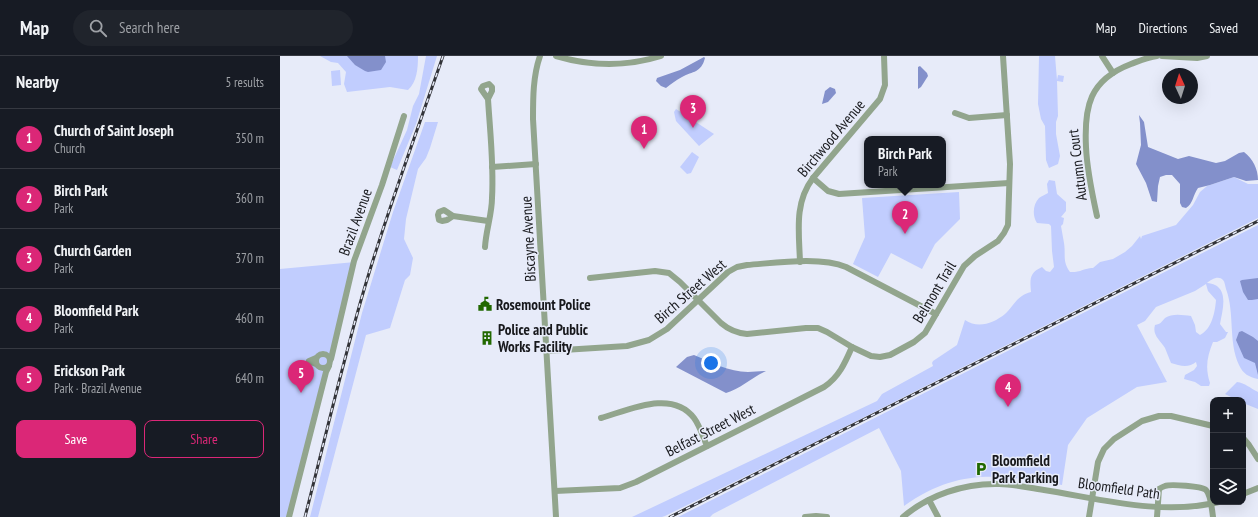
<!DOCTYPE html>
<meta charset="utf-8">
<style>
body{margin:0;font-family:"PT Sans Narrow",sans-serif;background:#20242c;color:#f1f3f6}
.controls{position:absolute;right:12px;bottom:12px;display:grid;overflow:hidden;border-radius:8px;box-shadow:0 4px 16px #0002}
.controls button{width:36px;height:36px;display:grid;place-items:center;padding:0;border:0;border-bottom:1px solid #363941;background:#171b24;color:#f1f3f6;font:20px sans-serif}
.compass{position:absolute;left:882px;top:12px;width:36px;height:36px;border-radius:50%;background:#171b24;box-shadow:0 4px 16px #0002;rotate:356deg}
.you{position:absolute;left:431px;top:307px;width:14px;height:14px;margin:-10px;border:3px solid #fff;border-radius:50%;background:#1a73e8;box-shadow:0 0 0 6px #1a73e833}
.badge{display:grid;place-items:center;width:26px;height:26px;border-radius:50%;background:#db2777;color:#fff;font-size:13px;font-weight:700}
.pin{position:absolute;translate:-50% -33px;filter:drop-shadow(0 1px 2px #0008)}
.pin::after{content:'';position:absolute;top:21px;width:14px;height:12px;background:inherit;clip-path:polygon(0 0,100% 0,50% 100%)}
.popup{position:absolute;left:584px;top:80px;width:82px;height:52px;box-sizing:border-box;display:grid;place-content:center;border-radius:8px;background:#171b24;filter:drop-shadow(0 1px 3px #0005);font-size:13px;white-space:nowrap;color:#9ea1a6}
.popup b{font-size:15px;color:#f1f3f6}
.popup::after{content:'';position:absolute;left:50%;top:100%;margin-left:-8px;border:8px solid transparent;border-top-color:#171b24}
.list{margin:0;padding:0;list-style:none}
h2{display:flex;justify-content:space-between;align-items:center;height:52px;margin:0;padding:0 16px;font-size:17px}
h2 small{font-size:13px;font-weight:400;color:#9ea1a6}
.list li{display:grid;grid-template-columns:26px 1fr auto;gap:12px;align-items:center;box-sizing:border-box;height:60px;padding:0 16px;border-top:1px solid #363941}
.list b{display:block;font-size:15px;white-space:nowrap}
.list p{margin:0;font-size:13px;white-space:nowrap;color:#9ea1a6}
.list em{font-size:13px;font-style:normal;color:#9ea1a6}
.actions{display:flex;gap:8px;padding:12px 16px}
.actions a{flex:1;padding:9px 0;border:1px solid #db2777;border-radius:8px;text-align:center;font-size:14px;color:#db2777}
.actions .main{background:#db2777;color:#fff}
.icon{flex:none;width:22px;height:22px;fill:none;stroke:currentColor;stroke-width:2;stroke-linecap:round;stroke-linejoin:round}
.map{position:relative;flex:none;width:978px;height:461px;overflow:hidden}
header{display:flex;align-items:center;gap:24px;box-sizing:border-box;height:56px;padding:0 20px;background:#171b24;border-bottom:1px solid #363941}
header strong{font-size:19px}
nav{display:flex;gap:22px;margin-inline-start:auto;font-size:14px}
.search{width:280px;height:36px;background:#20242c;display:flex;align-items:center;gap:10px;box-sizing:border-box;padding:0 14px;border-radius:22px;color:#9ea1a6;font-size:15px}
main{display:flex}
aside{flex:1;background:#171b24}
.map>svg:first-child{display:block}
</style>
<header>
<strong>Map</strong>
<div class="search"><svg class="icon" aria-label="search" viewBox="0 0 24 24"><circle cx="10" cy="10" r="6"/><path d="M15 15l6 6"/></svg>Search here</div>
<nav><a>Map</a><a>Directions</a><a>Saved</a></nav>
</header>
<main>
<aside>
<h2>Nearby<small>5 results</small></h2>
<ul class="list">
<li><span class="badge">1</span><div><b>Church of Saint Joseph</b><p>Church</p></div><em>350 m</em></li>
<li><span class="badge">2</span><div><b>Birch Park</b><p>Park</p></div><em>360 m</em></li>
<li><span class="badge">3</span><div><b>Church Garden</b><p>Park</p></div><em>370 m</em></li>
<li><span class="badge">4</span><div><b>Bloomfield Park</b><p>Park</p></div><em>460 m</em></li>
<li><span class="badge">5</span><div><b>Erickson Park</b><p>Park · Brazil Avenue</p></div><em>640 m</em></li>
</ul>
<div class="actions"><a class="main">Save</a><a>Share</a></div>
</aside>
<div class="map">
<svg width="978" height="461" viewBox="0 0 978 461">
<rect width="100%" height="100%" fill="#e7ebf9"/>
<!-- green -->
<g fill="#c1cdfe">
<path d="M40 0H138C138 12 137 26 128 34L110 31 67 36 64 28 66 16 58 7 51 6Z"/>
<path d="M146 0H157L136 68 117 114 110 111 127 74 133 50 139 38Z"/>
<path d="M759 0H775L777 24 778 19 784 20 783 26 777 25 778 60 776 66V78L780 100 778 108 769 112 766 104 765 70 761 63 758 48Z"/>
<path d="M60 14 61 29 52 30 51 15Z"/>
<path d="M396 53 434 78 419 90 396 65 394 56Z"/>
<path d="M145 66H158L150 92 146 102 138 113 126 163 124 183 133 202 130 219 125 224 110 272 86 279 38 461H30L82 257 113 156Z"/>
<path d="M412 96 419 101 411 117 407 118 400 111Z"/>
<path d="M954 121 968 128H978V162L535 386 385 460 382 461H352L597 345 602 338 653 310 652 307 653 305 677 289 685 264C698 273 714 267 725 258 735 249 736 240 751 236 750 223 749 217 762 211L766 215 770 216 774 211 772 195 771 170 769 168 757 167C752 160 753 148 759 142 762 140 766 138 768 137L767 128 769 124 775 125 777 138 786 146V155L781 161 784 162 783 168 781 170C782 176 783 181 784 187 786 199 782 205 790 216 799 217 807 211 813 212L820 206 833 203 845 196 852 190 860 180 861 183 862 180 896 169 913 149 920 136 927 130Z"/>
<path d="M679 136 680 163 655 188 642 213 611 197 598 221 573 208 585 181 582 142Z"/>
<path d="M978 169V323C969 321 963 318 959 309 948 285 955 257 946 233 945 230 945 226 943 224 939 219 931 223 927 227 950 229 943 252 940 268L946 276H948L945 282 937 286H933C927 301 925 312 930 327L929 330H921L915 326 904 323 905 319 914 314 917 310 916 306C909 312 900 310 891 307 889 302 887 297 885 292 880 284 872 279 875 269 881 268 881 266 885 262 892 257 903 259 911 260L915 269 916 276 920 279C932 273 935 256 936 244L928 235 926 228 915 235 876 251 865 265 857 269 887 326 857 331 807 362 788 389 782 429C720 419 679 411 624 450L621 415 599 372 433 458 430 461H398Z"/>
<path d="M75 206 9 461H0V213Z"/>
<path d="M957 326C965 327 970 332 978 336V353L963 347V344H957L945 338Z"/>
</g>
<!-- water -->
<g fill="#8390cb">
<path d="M67 0H105L106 6 101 14 88 16 85 15 75 9Z"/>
<path d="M424 1 425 2C421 17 413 15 402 21 396 24 391 28 386 32L381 30 376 25 377 22 400 14Z"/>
<path d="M640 10 647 17 648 20 641 31 638 33V11Z"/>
<path d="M550 31 555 33 556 37 548 46 542 48 545 35Z"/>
<path d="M859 59 864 66 868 91 898 103 909 100 936 107 945 105 959 97 964 96C973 103 978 113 978 124L966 125 954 121 930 129 918 132C913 139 913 148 906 152L902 151 900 147V128L892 119H886L880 121 878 130 877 146 872 145 866 127 856 108 861 89 860 67Z"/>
<path d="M978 222V243L972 244H968L963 236 960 225 962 224Z"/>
<path d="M962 275 973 281 978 285V319L975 307 964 302 956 284 959 276Z"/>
<path d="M414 299C431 306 449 316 468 316 474 316 480 315 486 315 472 321 460 333 446 337L396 311 407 301Z"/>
</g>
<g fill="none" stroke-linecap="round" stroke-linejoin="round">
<!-- minor -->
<g stroke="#92a58d" stroke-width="6">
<path d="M260 0C253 20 253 42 253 63L276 461"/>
<path d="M276 0C310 10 346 11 381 0"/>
<path d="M822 0 833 17"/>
<path d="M882 0 917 2 927 0"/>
<path d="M675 57 689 62 727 59"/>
<path d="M212 111 256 108"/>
<path d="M533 122 548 135 559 138 729 127"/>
<path d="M173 160 167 164 162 165 159 164 158 159 159 156 164 154 173 160 208 165"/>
<path d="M817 160C812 137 807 115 806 91 804 51 809 24 851 8 859 5 868 1 877 0"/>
<path d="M205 191C206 174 212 158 212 142 214 109 210 76 208 43L201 33 203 30 209 28 212 31V35L208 43"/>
<path d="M520 206C519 176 514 147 533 122L600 43 605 29 604 0"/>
<path d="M310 222 375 215 389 217 400 226 441 267C449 274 457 277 467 278L526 272H538L547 276 572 291 591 300 600 301 610 299 634 286 645 277 684 210 695 200 718 185 724 177 728 169 730 108 723 0"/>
<path d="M267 295 347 290 369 284 387 273 448 216 457 211 467 209C495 207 540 200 566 211L656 258"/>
<circle cx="43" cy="305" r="7"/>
<path d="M36 302 29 305 36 308"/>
<path d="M51 303 74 205 102 129 124 60"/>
<path d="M321 362C349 354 392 333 414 362 420 370 423 381 427 390"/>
<path d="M963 382 969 389 978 403"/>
<path d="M275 435 340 432 356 426 544 331C559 321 565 307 572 291"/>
<path d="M963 438 978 432"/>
<path d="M649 444 658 461"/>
<path d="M9 461 46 316 49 310"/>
<path d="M525 461 536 460 547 461"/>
<path d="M623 461C649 439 684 427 719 428 734 428 749 432 764 434 821 443 882 460 939 446"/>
<path d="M809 461 818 406 824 393 834 383 862 365 879 360H891L933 370"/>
<path d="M877 461 879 433C882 431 882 431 885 430 890 428 922 430 926 434 931 439 932 454 933 461"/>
</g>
<defs>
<g id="rail">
<path d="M25 461C45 383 63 304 86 227 109 150 137 75 163 0"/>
<path d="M390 461 978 165"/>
</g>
</defs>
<!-- rail casing -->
<use href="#rail" stroke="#323338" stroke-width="3"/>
<!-- rail -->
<use href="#rail" stroke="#e7ebf9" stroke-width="1.5" stroke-dasharray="4.5" stroke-linecap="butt"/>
</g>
<!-- icons -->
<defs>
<symbol id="civic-bare" viewBox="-9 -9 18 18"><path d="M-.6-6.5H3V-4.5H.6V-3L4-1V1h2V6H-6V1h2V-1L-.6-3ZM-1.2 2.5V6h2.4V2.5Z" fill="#216800" stroke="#e7ebf9" stroke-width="2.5" paint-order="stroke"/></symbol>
<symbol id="building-bare" viewBox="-9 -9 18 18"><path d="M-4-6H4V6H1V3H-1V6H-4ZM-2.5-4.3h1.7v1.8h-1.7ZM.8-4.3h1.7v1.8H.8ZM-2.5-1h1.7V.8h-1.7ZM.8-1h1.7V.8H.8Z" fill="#216800" stroke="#e7ebf9" stroke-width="2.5" paint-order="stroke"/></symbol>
<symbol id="parking-bare" viewBox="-9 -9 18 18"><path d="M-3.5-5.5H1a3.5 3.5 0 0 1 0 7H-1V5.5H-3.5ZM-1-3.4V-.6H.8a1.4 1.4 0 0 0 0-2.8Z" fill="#216800" stroke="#e7ebf9" stroke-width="2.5" paint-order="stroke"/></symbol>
</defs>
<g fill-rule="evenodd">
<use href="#civic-bare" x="195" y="238" width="20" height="20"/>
<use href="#building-bare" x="197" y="272" width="20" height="20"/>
<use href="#parking-bare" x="691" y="403" width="20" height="20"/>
</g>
<g text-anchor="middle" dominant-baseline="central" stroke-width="3" stroke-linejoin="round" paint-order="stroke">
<!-- street labels -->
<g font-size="15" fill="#17181c" stroke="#e7ebf9">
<text transform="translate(551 82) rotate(-50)">Birchwood Avenue</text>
<text transform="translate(797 109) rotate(-97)">Autumn Court</text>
<text transform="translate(75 166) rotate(-70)">Brazil Avenue</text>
<text transform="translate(248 183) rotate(-93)">Biscayne Avenue</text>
<text transform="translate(410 235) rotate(-41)">Birch Street West</text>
<text transform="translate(654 236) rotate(-59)">Belmont Trail</text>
<text transform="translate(430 374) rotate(-27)">Belfast Street West</text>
<text transform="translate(839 432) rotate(8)">Bloomfield Path</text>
</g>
<!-- poi labels -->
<g font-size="15" font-weight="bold" fill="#17181c" stroke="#e7ebf9" text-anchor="start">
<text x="216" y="248">Rosemount Police</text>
<text x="218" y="273">Police and Public<tspan x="218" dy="17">Works Facility</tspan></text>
<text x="712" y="404">Bloomfield<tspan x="712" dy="17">Park Parking</tspan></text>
</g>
</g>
</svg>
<div class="controls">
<button>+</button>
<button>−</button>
<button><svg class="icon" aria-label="layers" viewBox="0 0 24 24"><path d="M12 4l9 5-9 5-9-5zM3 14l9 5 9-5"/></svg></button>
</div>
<svg class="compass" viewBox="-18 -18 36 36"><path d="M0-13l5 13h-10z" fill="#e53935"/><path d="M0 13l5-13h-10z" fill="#9ea1a6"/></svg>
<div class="you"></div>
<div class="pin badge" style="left:364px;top:93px">1</div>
<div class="pin badge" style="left:625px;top:178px">2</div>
<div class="popup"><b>Birch Park</b>Park</div>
<div class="pin badge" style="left:413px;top:72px">3</div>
<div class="pin badge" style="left:728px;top:351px">4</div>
<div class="pin badge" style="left:21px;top:337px">5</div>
</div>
</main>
